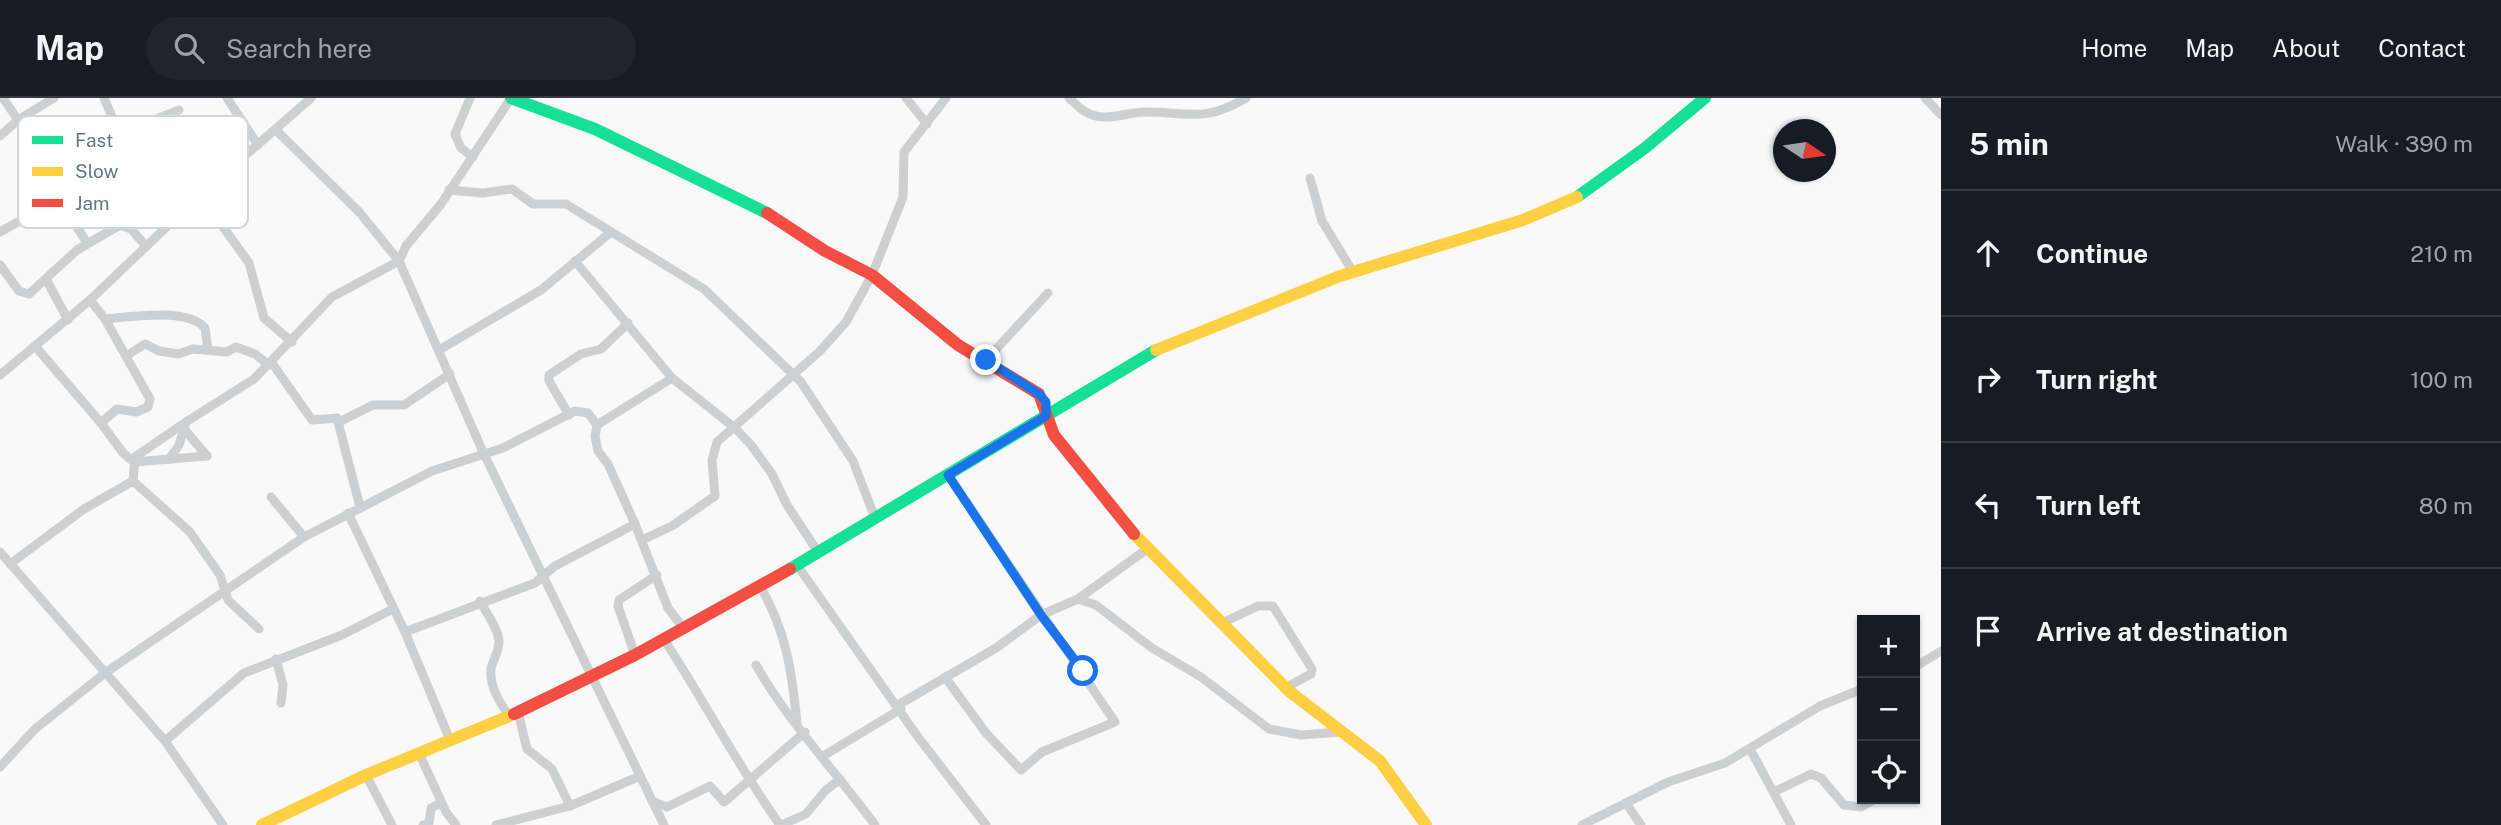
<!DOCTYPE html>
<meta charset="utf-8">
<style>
body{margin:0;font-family:"Public Sans",sans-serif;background:#20242c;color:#f1f3f6}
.controls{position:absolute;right:21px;bottom:21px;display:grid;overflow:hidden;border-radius:0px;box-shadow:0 2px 5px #0004}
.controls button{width:63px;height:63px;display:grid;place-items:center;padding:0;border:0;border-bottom:2px solid #363941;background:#171b24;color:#f1f3f6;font:35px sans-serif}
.compass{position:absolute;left:1773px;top:21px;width:63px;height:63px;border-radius:50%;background:#171b24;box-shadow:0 2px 5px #0004;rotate:103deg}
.stop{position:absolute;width:21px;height:21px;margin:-16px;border:5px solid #1a73e8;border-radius:50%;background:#fff}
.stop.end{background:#1a73e8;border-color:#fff;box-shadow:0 2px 7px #0008}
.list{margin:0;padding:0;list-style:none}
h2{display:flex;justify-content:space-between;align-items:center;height:91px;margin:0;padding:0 28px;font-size:30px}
h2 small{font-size:23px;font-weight:400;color:#9ea1a6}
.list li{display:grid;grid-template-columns:46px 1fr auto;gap:21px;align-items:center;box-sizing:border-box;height:126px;padding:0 28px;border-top:2px solid #363941}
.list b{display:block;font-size:26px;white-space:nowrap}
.list em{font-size:23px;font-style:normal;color:#9ea1a6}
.icon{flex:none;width:38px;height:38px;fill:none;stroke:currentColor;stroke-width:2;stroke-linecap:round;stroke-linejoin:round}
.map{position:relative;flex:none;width:1941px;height:727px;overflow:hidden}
header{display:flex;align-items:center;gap:42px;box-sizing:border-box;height:98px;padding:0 35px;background:#171b24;border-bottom:2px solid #363941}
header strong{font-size:33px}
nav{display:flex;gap:38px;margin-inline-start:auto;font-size:24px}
.search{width:490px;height:63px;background:#20242c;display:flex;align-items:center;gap:18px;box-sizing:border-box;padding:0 24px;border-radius:38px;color:#9ea1a6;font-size:26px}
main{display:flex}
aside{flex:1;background:#171b24}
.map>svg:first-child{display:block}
</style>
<header>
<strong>Map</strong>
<div class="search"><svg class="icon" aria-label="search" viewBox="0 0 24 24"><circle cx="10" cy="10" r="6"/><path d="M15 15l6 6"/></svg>Search here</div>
<nav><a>Home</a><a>Map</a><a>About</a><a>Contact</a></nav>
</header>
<main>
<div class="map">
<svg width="1941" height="727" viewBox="0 0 1941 727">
<rect width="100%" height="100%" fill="#f9f9f9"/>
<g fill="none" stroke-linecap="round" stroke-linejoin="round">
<!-- street -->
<g stroke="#cecfd0" stroke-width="9">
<path d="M3 0 18 22"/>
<path d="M104 0 136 76 172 124"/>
<path d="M227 0 258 47"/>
<path d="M470 0 455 36 461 50 473 59"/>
<path d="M906 0 927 26"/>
<path d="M1069 0C1077 7 1085 16 1096 18 1112 22 1129 14 1145 14 1190 14 1203 25 1246 0"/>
<path d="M1925 0 1941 17"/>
<path d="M277 33 360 115 399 163 483 354 664 727"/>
<path d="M119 36 179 12"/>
<path d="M0 38 18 22 54 0"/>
<path d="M1310 80 1322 123 1353 174"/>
<path d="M449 92 483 95 512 91 533 106H566L704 191 801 284 853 363 875 420"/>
<path d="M200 97 249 165 264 220 292 244"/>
<path d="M38 113 72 121 87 145"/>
<path d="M64 119 52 89 54 84 68 73 81 38 113 23"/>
<path d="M72 121 95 106 114 80 133 71"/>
<path d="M0 134 57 102"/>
<path d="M575 163 672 280 735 330 751 347 772 376 787 407 818 454"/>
<path d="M0 167 19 193 29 196 77 152 120 127 131 131 146 148"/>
<path d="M46 181 68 222"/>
<path d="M90 202 105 221 150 301 148 309 136 314 117 311 101 325"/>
<path d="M105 221C130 219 187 209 205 230L208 252"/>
<path d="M35 248 101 325 123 355 134 364 207 358"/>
<path d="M439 252 541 192 611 134"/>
<path d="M126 258 145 246 159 253 178 256 193 251 227 254 236 249 255 256 269 267"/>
<path d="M986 262 1048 195"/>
<path d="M272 265 312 322 337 320 360 409"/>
<path d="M0 277 90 202 200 97 311 0"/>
<path d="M569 317 549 283V277L581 256 601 251 628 225"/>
<path d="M339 324 373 307H404L450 276"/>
<path d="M597 327 672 280"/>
<path d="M185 332 207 358"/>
<path d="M169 361 179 347 186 324 254 281 332 199 399 163 406 148 441 106 511 0"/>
<path d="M133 383 190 434 220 477 228 502 259 531"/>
<path d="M133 383 135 359 186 324"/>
<path d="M271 399 304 439"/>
<path d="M348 415 405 534 450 642"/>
<path d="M642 442 672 428 715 398 712 362 717 344 820 253 846 224 872 177 903 99 904 54 946 0"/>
<path d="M0 454 165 643 223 727"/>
<path d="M10 466 84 411 133 383"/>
<path d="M797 467 918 639 986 727"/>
<path d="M760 488C786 532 792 574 797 625"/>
<path d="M1078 501 1096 507 1152 550 1201 579 1269 631 1301 637 1340 634"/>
<path d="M480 503C486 515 499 531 499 544 499 553 493 562 491 571 489 588 500 605 509 618"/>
<path d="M1224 524 1258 508H1273L1312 571 1311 576 1285 590"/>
<path d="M405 534 535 485 555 468 635 426"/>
<path d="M663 540C704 602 737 667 780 727"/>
<path d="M635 557 618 508 619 502 657 477"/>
<path d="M276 561 283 587 281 605"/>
<path d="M756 567C787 622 836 674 875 727"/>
<path d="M1915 569 1941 553"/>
<path d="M945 579 986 635 1021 672 1042 654 1115 624 948 377"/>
<path d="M898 607 996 550 1041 517 1078 501 1147 451"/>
<path d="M518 614 527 651 552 671 570 708"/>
<path d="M165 643 244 575 342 537 393 511"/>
<path d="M1750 651 1791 727"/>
<path d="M419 655 446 714 456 727"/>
<path d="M823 658 901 611"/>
<path d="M0 669 35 631 105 575 304 439 432 373 503 350 575 313 588 315 597 327 595 338 598 353 608 366 635 426 668 510 683 530"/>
<path d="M366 677 392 727"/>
<path d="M1774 694 1811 676 1821 680 1844 707 1861 709 1875 701"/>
<path d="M652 703 667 709 710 688 724 704 805 634"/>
<path d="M1626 705 1641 727"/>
<path d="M423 727 429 725 431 710 441 705"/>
<path d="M496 727 570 708 640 678"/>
<path d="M781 727 806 716 825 693 840 681"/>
<path d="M1582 727 1668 684 1725 665 1820 608 1862 591"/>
</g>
<!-- fast -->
<g stroke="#16e098" stroke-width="12">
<path d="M511 0 595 31 767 115"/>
<path d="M1577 99 1645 50 1705 0"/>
<path d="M790 471 1156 252"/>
</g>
<!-- slow -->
<g stroke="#ffcf43" stroke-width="12">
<path d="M1156 252 1340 178 1523 122 1577 99"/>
<path d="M1134 436 1289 593 1380 663 1426 727"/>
<path d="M262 727 366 677 514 616"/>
</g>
<!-- jam -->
<g stroke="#f24e42" stroke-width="12">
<path d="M767 115 825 153 872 177 958 247 1039 296 1054 337 1134 436"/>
<path d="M514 616 635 557 790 471"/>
</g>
</g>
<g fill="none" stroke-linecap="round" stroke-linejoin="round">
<!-- route -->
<path stroke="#1a73e8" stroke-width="9" d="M986 262 1039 296 1046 304V318L948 377 1041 517 1083 573"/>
</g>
<!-- legend -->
<rect x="18" y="18" width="230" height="112" rx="10" fill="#fff" stroke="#d1d6da" stroke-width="2"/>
<rect x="32" y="38" width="31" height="8" fill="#16e098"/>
<rect x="32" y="69" width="31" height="9" fill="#ffcf43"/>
<rect x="32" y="101" width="31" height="8" fill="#f24e42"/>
<g font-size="19" fill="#657683">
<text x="75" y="49">Fast</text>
<text x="75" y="80">Slow</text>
<text x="75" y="112">Jam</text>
</g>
</svg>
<div class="controls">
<button>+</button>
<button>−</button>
<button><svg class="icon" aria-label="locate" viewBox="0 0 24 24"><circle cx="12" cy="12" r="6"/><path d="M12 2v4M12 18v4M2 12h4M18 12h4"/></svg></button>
</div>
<svg class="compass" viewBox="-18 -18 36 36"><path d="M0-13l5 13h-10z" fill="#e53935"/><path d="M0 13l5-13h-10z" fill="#9ea1a6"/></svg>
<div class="stop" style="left:1083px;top:573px"></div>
<div class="stop end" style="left:986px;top:262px"></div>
</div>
<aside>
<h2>5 min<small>Walk · 390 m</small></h2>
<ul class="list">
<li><svg class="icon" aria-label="ahead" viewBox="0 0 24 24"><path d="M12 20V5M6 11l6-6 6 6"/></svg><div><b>Continue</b></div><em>210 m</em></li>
<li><svg class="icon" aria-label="right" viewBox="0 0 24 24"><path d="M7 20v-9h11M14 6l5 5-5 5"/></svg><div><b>Turn right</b></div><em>100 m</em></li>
<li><svg class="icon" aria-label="left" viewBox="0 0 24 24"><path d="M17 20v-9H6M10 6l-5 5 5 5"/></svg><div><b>Turn left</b></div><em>80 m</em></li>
<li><svg class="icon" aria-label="arrive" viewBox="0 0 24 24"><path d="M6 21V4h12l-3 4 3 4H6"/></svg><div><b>Arrive at destination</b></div></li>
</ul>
</aside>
</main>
